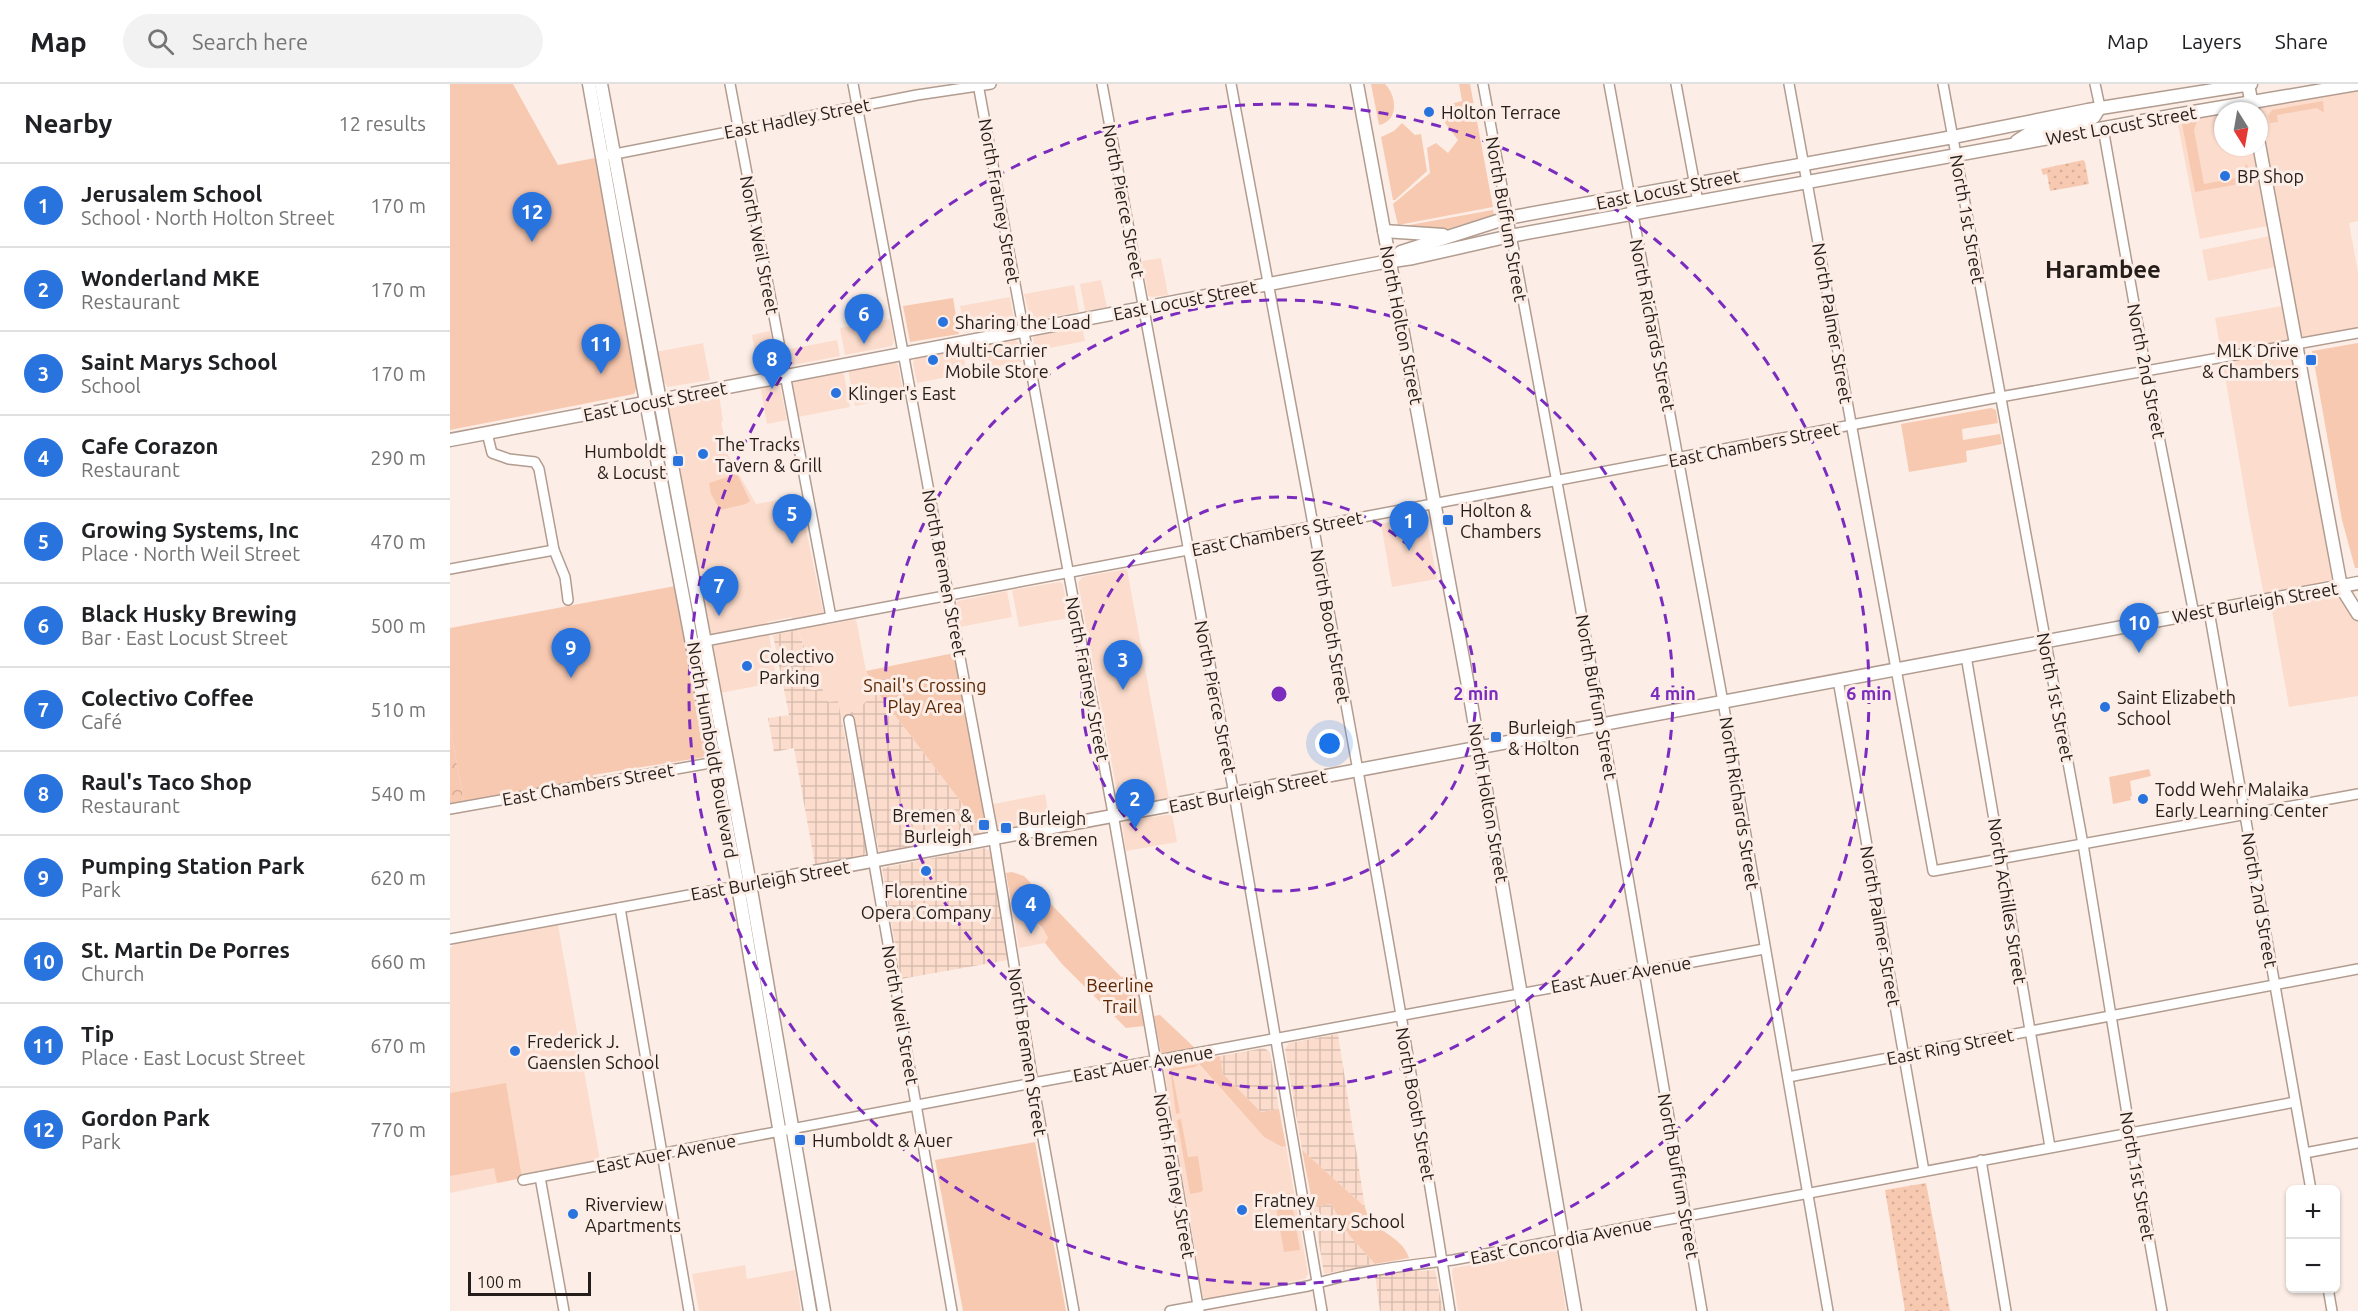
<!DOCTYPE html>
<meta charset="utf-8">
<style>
body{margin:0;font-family:Ubuntu,sans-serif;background:#f2f2f2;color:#202124}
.controls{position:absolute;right:18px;bottom:18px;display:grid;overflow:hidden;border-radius:9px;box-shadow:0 2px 4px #0004}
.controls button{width:54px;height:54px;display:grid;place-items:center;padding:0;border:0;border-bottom:2px solid #e0e0e0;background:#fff;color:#202124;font:30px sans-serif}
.compass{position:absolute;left:1764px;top:18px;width:54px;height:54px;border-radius:50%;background:#fff;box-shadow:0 2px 4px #0004;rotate:169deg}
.scale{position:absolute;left:18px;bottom:15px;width:123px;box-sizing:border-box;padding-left:6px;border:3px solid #251d19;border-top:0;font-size:16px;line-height:21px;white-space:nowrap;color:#251d19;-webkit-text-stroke:4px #fceee6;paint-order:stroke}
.you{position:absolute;left:880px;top:660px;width:21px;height:21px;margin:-15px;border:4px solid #fff;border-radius:50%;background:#1a73e8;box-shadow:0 0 0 9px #1a73e833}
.badge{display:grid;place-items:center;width:39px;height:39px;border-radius:50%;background:#2973df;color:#fff;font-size:20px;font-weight:700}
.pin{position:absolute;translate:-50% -50px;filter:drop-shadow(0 2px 3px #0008)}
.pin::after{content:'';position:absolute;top:32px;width:21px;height:18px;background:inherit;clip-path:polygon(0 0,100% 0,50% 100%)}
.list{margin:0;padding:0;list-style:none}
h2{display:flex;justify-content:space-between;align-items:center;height:78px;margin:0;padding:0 24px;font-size:26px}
h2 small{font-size:20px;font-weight:400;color:#757577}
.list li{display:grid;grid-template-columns:39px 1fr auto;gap:18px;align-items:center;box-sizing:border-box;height:84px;padding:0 24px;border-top:2px solid #e0e0e0}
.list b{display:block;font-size:22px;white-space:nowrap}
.list p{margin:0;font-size:20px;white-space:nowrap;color:#757577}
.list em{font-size:20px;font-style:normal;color:#757577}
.icon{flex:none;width:33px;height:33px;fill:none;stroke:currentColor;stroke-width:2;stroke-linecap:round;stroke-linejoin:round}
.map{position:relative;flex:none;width:1908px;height:1227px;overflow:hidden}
header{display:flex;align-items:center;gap:36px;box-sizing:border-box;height:84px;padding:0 30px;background:#fff;border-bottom:2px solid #e0e0e0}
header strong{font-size:28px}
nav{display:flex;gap:33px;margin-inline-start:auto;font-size:21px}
.search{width:420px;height:54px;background:#f2f2f2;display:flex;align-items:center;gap:15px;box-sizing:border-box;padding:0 21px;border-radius:33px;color:#757577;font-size:22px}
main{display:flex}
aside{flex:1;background:#fff}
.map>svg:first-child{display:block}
</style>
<header>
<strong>Map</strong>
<div class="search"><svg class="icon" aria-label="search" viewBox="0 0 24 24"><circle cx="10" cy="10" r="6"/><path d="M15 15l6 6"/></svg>Search here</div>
<nav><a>Map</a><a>Layers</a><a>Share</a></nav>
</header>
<main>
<aside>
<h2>Nearby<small>12 results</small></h2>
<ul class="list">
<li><span class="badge">1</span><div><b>Jerusalem School</b><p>School · North Holton Street</p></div><em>170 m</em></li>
<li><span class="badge">2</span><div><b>Wonderland MKE</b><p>Restaurant</p></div><em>170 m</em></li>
<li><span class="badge">3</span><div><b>Saint Marys School</b><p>School</p></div><em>170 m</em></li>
<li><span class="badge">4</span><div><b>Cafe Corazon</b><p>Restaurant</p></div><em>290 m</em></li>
<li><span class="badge">5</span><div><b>Growing Systems, Inc</b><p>Place · North Weil Street</p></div><em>470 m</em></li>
<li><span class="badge">6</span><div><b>Black Husky Brewing</b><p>Bar · East Locust Street</p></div><em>500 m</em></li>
<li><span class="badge">7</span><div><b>Colectivo Coffee</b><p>Café</p></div><em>510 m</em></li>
<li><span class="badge">8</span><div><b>Raul's Taco Shop</b><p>Restaurant</p></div><em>540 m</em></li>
<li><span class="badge">9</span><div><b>Pumping Station Park</b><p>Park</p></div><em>620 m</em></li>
<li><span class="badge">10</span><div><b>St. Martin De Porres</b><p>Church</p></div><em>660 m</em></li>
<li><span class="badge">11</span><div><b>Tip</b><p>Place · East Locust Street</p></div><em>670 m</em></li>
<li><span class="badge">12</span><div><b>Gordon Park</b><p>Park</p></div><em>770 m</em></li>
</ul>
</aside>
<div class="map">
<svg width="1908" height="1227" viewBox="0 0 1908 1227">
<defs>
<pattern id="industrial-grid" width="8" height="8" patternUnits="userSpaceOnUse" patternTransform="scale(1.5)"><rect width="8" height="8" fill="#fcddcd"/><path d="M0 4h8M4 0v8" fill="none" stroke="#d8bdaf"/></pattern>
<pattern id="forest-crowns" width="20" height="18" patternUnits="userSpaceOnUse" patternTransform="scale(1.5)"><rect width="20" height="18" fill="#f8c9b1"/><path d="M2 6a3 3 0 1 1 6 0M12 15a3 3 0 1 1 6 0" fill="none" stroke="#d4ac98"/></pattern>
<pattern id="garden-dots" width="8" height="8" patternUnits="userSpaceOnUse" patternTransform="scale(1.5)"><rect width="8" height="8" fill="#f8c9b1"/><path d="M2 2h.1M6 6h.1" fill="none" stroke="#d4ac98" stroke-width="1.8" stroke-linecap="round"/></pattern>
</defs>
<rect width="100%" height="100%" fill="#fceee6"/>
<!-- built -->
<g fill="#fcddcd" fill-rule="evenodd">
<path d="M1908 0V137L1899 139 1908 188V249L1845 260 1891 502 1908 530V612L1839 623 1820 516 1815 517 1800 439 1765 234 1837 221 1830 182 1758 197 1752 166 1825 151 1823 141 1750 155 1726 31ZM1773 27H1809V63H1773Z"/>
<path d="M711 174 718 211 701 213 698 211 692 177Z"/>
<path d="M651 196 657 223 635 227 630 200Z"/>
<path d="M624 201 629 228 584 236 580 234 574 210Z"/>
<path d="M560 213 564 234 562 239 515 249 510 222Z"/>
<path d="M440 235 444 257 442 262 395 271 390 244Z"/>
<path d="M632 241 635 257 585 267 583 254 587 250Z"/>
<path d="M320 247 326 281 323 285 308 287 302 251Z"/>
<path d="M563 254 568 258 572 278 534 285 529 261Z"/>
<path d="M387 256 390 272 343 281 337 277 335 266Z"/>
<path d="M253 259 260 296 218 303 214 298 206 268Z"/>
<path d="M512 264 517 289 467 299 463 279 466 272Z"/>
<path d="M445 277 448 281 454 312 405 322 398 285Z"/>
<path d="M393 286 400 323 348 333 342 300 343 296Z"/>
<path d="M327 299 330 302 337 336 317 340 310 301Z"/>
<path d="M269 310 273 337 271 338 275 355 270 357 306 420 349 412 376 541 406 535 416 587 428 609 392 635 388 618 378 619 342 533 317 538 327 598 271 609 219 325 222 319Z"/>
<path d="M975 431 987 495 942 503 931 440Z"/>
<path d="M677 485 719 715 675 723 674 725 667 723 668 713 628 499 632 493Z"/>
<path d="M610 498 613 500 619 534 569 543 562 506Z"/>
<path d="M557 507 562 533 510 543 506 520 508 517Z"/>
<path d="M595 710 600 738 554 746 547 743 543 720Z"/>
<path d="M722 730 727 758 676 767 672 738Z"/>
<path d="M573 828 582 834 596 849 598 854 595 859 569 864 563 829Z"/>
<path d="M108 841 150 1076 72 1090V1094L0 1109V864L5 860Z"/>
<path d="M748 976 750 982 814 1053 832 1063 836 1062 858 1190 855 1195 758 1215 753 1213 714 987 718 982Z"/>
<path d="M1104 1166 1107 1168 1116 1227H1008L1002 1189 1003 1184Z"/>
<path d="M295 1181 297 1195 345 1186 351 1227H249L242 1190Z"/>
</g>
<!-- industrial -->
<g fill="url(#industrial-grid)">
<path d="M347 546 378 618 388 617 417 767 413 772 365 781 344 664 324 668 318 634 339 631 323 551Z"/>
<path d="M428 609 534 748 533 749 434 768 429 767 404 640 399 630Z"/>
<path d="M534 764 539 766 541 770 558 876 451 895 432 784Z"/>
<path d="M888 950 915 1123 852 1066 835 965 839 959Z"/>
<path d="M814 964 820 968 829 1025 811 1028 773 990 770 972Z"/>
<path d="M881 1120 899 1151 925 1180 874 1190 863 1123Z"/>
<path d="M985 1186 993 1227H930L925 1192 945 1188Z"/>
</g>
<!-- green -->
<g fill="#f8c9b1">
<path d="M0 0H63L108 81 150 73 188 301 184 310 0 346Z"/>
<path d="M921 0H935C947 12 949 37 929 41Z"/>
<path d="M1009 0H1020L1043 123 948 141 943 120 980 89 977 64 986 59 998 69 1008 56 995 39 994 33 999 31 997 21 1012 17Z"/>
<path d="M1873 17 1874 29 1867 24 1827 31 1828 38 1820 39 1818 32 1822 26Z"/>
<path d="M1747 37 1744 46 1754 100 1786 94V90L1796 88 1795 82 1797 80 1800 98 1745 108 1732 40Z"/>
<path d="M952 39 965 51 971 50 977 87 945 116H943L931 53 944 47Z"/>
<path d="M1043 126 1044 131 997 145 948 143Z"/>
<path d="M503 214 509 250 460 258 453 222Z"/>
<path d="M1908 259V484H1905L1892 436 1862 267Z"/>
<path d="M1541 324 1546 326 1548 339 1512 345 1513 356 1550 350 1552 360 1516 367 1517 378 1459 388 1451 340Z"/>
<path d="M287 390 300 417 296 420 270 426 261 410 259 399Z"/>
<path d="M225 502 257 667 255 673 143 691V694L14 718 0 644V544Z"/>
<path d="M504 569 536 743 534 748 428 609 416 587Z"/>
<path d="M1699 685 1701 692 1680 697 1682 712 1680 713 1681 716 1663 720 1659 693Z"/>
<path d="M562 788 574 792 671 893 685 890 694 942 676 944 612 880 595 859 598 854C592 840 578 827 563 829L556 789Z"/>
<path d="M710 931 746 965 715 971 711 969 704 932Z"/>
<path d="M770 972 773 990 811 1028 829 1025 836 1062 832 1063 814 1053 749 980 745 983 722 987 730 1029 726 1030 720 985 749 980 748 976Z"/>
<path d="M56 999 72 1094 47 1099 44 1084 0 1092V1009Z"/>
<path d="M731 1035 738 1073 748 1072 753 1106 751 1108 740 1110 727 1036Z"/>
<path d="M585 1058 616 1227H513L485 1076Z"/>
<path d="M852 1066 915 1123C920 1148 952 1150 959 1174L925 1180 899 1151 881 1120 863 1123Z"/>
<path d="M840 1109 850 1166 834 1168 824 1112Z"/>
</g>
<!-- forest -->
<path fill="url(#forest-crowns)" d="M0 644 14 718 0 720Z"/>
<!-- garden -->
<g fill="url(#garden-dots)">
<path d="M1633 76 1635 78 1639 100 1600 107 1597 90 1593 91 1591 85Z"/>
<path d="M1476 1099 1500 1227H1455L1435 1106Z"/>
</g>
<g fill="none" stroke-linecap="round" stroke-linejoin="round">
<defs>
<g id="street">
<path d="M280 0 381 533"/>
<path d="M403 0 544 756 583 999 624 1227"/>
<path d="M528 0 662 724 749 1227"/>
<path d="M652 0 784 710 872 1227"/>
<path d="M781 0C857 408 935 817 1000 1227"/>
<path d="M1033 0 1152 641 1252 1227"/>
<path d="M1159 0 1273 618 1378 1227"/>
<path d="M1226 0 1248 118"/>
<path d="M1339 0 1483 787 1908 710"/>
<path d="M1493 0 1633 760 1680 1048 1712 1227"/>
<path d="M1645 0 1650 23"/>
<path d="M1653 44 1696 287 1744 530"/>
<path d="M160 71 467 11 541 0"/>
<path d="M37 349 42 369 59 375 85 378 89 385 104 466 115 493 118 516"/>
<path d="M0 485 104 466"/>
<path d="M1759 527 1861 1106"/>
<path d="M250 558 1539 315 1908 249"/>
<path d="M1516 572 1600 1063"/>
<path d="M1388 596 1474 1087"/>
<path d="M399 636 502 1227"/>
<path d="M0 725 277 676"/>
<path d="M170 824 239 1227"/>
<path d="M0 855 288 802"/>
<path d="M1338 993 1908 885"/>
<path d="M1855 1069 1908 1059"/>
<path d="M1531 1076 1556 1227"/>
<path d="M90 1093 114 1227"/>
<path d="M73 1096 583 999 1314 865"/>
<path d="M1878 1204 1882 1227"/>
<path d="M720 1227 858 1202C905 1187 954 1182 1003 1176L1845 1018"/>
</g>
<g id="secondary">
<path d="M139 0 193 302 288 802 360 1227"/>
<path d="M151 0 300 800 374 1227"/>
<path d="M907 0 1019 607 1125 1227"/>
<path d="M1798 0 1803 27"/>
<path d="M1567 57 1581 48 1636 38 1644 33 1650 23"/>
<path d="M1809 60 1891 503 1908 530"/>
<path d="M934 147 993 151"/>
<path d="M941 176 951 168 1057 134 1503 53 1638 26 1801 0"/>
<path d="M0 356 929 179 963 174 1060 152 1726 31 1908 0"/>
<path d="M288 802 1908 499"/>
</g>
</defs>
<!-- street casing -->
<use href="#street" stroke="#b29c90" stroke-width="12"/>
<!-- secondary casing -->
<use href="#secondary" stroke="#b29c90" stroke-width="15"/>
<!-- street -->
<use href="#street" stroke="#fff" stroke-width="9"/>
<!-- secondary -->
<use href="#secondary" stroke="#fff" stroke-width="12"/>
</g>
<!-- distance rings -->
<g fill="none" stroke="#7b2cbf" stroke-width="3" stroke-dasharray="10 8">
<circle cx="829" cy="610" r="197"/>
<circle cx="829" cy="610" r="394"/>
<circle cx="829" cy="610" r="590"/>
</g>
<!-- markers -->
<g fill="#2973df" stroke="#fceee6" stroke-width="2">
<circle cx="979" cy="28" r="6"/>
<circle cx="1775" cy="92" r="6"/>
<circle cx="493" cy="238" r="6"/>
<circle cx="483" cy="276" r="6"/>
<rect x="1855" y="270" width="12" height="12" rx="3"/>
<circle cx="386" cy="309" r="6"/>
<circle cx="253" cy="370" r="6"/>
<rect x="222" y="371" width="12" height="12" rx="3"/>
<rect x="992" y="430" width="12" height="12" rx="3"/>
<circle cx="297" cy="582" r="6"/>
<circle cx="1655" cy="623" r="6"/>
<rect x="1040" y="647" width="12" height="12" rx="3"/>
<circle cx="1693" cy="715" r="6"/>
<rect x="528" y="735" width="12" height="12" rx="3"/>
<rect x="550" y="738" width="12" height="12" rx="3"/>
<circle cx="476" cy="787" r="6"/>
<circle cx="65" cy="967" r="6"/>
<rect x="344" y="1050" width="12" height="12" rx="3"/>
<circle cx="792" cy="1126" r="6"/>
<circle cx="123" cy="1130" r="6"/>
</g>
<g text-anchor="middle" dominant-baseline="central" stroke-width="6" stroke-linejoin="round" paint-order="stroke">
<!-- poi labels -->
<g font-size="18" fill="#251d19" stroke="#fceee6" text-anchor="start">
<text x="991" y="28">Holton Terrace</text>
<text x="1787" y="92">BP Shop</text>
<text x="505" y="238">Sharing the Load</text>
<text x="495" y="266">Multi-Carrier<tspan x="495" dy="21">Mobile Store</tspan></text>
<text x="1849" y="266" text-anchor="end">MLK Drive<tspan x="1849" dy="21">&amp; Chambers</tspan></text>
<text x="398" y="309">Klinger's East</text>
<text x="265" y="360">The Tracks<tspan x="265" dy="21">Tavern &amp; Grill</tspan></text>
<text x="216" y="367" text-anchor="end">Humboldt<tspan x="216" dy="21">&amp; Locust</tspan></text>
<text x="1010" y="426">Holton &amp;<tspan x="1010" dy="21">Chambers</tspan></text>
<text x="309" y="572">Colectivo<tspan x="309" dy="21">Parking</tspan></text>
<text x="1667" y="613">Saint Elizabeth<tspan x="1667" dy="21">School</tspan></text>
<text x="1058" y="643">Burleigh<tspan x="1058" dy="21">&amp; Holton</tspan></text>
<text x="1705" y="705">Todd Wehr Malaika<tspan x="1705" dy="21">Early Learning Center</tspan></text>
<text x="522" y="731" text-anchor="end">Bremen &amp;<tspan x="522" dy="21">Burleigh</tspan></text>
<text x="568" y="734">Burleigh<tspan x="568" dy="21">&amp; Bremen</tspan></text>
<text x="476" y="807" text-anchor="middle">Florentine<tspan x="476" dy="21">Opera Company</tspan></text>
<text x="77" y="957">Frederick J.<tspan x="77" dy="21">Gaenslen School</tspan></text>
<text x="362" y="1056">Humboldt &amp; Auer</text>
<text x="804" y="1116">Fratney<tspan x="804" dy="21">Elementary School</tspan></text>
<text x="135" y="1120">Riverview<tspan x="135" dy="21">Apartments</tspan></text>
</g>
<!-- street labels -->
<g font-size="18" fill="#251d19" stroke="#fceee6">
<text transform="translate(347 34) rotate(-11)">East Hadley Street</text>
<text transform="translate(1671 41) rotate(-10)">West Locust Street</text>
<text transform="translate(1218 105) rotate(-11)">East Locust Street</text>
<text transform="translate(550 117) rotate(80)">North Fratney Street</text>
<text transform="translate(674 117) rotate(79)">North Pierce Street</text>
<text transform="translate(1057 135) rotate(80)">North Buffum Street</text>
<text transform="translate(1518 135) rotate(80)">North 1st Street</text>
<text transform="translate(310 161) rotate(79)">North Weil Street</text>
<text transform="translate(735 216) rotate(-11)">East Locust Street</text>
<text transform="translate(1383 239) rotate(80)">North Palmer Street</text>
<text transform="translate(952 241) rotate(79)">North Holton Street</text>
<text transform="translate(1203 241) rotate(79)">North Richards Street</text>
<text transform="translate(1697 287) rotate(79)">North 2nd Street</text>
<text transform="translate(205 317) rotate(-11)">East Locust Street</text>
<text transform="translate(1304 360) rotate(-11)">East Chambers Street</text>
<text transform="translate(827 449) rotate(-11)">East Chambers Street</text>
<text transform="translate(495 489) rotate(79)">North Bremen Street</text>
<text transform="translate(1805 518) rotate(-10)">West Burleigh Street</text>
<text transform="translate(881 542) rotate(80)">North Booth Street</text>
<text transform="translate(638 595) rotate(79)">North Fratney Street</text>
<text transform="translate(766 613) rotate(79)">North Pierce Street</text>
<text transform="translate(1147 613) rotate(80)">North Buffum Street</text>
<text transform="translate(1606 613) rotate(79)">North 1st Street</text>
<text transform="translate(263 666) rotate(80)">North Humboldt Boulevard</text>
<text transform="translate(138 700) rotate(-10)">East Chambers Street</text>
<text transform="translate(798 707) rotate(-11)">East Burleigh Street</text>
<text transform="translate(1039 719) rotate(80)">North Holton Street</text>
<text transform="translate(1290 719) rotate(81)">North Richards Street</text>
<text transform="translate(320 796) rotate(-10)">East Burleigh Street</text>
<text transform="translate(1810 816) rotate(80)">North 2nd Street</text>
<text transform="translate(1558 817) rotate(81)">North Achilles Street</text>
<text transform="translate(1431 842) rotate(80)">North Palmer Street</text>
<text transform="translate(1171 890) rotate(-10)">East Auer Avenue</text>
<text transform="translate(451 931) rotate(80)">North Weil Street</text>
<text transform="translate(1500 962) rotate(-11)">East Ring Street</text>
<text transform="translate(578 968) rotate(81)">North Bremen Street</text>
<text transform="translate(693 979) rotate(-10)">East Auer Avenue</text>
<text transform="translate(966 1020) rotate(80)">North Booth Street</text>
<text transform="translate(216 1069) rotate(-11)">East Auer Avenue</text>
<text transform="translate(725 1092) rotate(80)">North Fratney Street</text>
<text transform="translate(1229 1092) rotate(80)">North Buffum Street</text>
<text transform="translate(1688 1092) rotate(80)">North 1st Street</text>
<text transform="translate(1111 1156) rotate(-11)">East Concordia Avenue</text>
</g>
<!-- park labels -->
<g font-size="18" fill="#5c2704" stroke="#fceee6">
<text x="475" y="601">Snail's Crossing<tspan x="475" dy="21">Play Area</tspan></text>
<text x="670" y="901">Beerline<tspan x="670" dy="21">Trail</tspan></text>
</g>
<!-- district labels -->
<g font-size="24" font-weight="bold" fill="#251d19" stroke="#fceee6">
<text x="1653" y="185">Harambee</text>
</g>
</g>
<circle cx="829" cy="610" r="9" fill="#7b2cbf" stroke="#fceee6" stroke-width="3"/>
<g font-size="18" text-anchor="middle" font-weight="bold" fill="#7b2cbf" stroke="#fceee6" stroke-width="6" stroke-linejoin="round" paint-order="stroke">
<text x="1026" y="616">2 min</text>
<text x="1223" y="616">4 min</text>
<text x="1419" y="616">6 min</text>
</g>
</svg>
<div class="controls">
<button>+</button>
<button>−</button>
</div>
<svg class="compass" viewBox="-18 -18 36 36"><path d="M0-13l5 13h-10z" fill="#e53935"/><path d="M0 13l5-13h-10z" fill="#757577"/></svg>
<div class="scale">100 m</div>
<div class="you"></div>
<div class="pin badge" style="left:959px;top:467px">1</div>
<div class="pin badge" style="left:685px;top:745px">2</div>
<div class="pin badge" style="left:673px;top:606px">3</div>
<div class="pin badge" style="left:581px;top:850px">4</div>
<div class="pin badge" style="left:342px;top:460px">5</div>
<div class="pin badge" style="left:414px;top:260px">6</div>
<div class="pin badge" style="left:269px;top:532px">7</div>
<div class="pin badge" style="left:322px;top:305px">8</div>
<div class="pin badge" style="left:121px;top:594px">9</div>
<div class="pin badge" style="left:1689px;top:569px">10</div>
<div class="pin badge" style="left:151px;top:290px">11</div>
<div class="pin badge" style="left:82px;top:158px">12</div>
</div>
</main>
